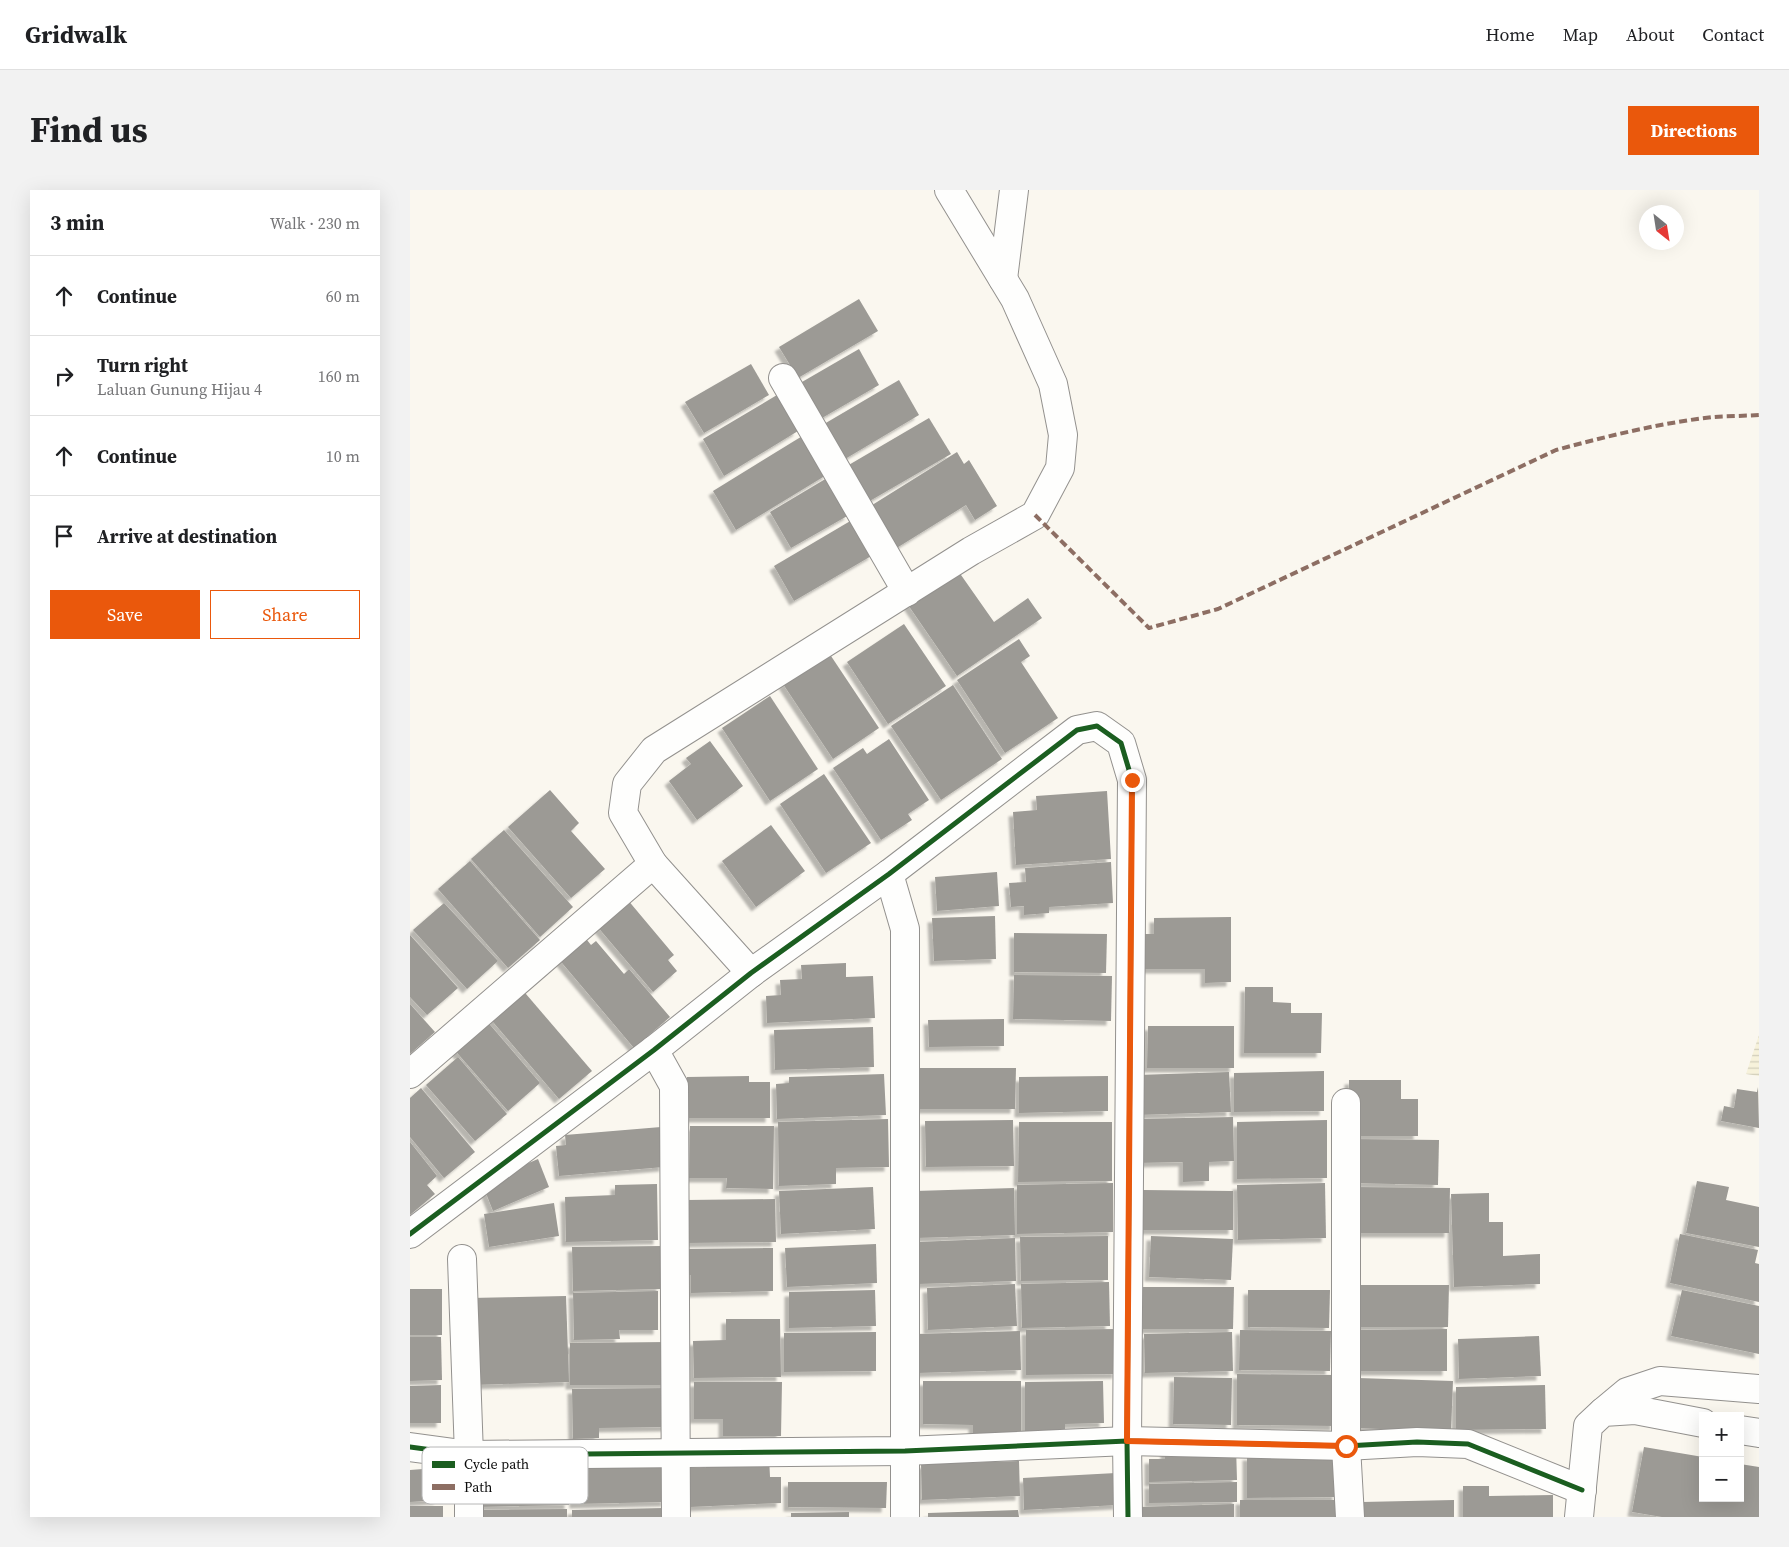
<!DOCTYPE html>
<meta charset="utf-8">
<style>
body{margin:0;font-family:"Source Serif 4",serif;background:#f2f2f2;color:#202124}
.controls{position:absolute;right:15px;bottom:15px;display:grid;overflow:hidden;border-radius:0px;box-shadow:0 5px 20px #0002}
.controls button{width:45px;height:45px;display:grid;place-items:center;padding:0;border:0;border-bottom:1px solid #e0e0e0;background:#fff;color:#202124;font:25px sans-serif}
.compass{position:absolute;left:1229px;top:15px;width:45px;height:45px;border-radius:50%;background:#fff;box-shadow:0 5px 20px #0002;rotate:150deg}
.stop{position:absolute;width:15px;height:15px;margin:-11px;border:4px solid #ea580c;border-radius:50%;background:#fff}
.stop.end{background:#ea580c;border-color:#fff;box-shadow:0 1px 5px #0008}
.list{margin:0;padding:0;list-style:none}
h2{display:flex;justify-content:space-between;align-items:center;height:65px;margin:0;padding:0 20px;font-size:21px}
h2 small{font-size:16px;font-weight:400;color:#757577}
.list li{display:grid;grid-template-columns:32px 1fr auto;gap:15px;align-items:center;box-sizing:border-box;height:80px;padding:0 20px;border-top:1px solid #e0e0e0}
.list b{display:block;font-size:19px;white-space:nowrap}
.list p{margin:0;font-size:16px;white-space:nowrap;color:#757577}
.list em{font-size:16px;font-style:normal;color:#757577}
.actions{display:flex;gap:10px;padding:15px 20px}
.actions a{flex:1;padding:11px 0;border:1px solid #ea580c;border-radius:0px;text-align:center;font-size:18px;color:#ea580c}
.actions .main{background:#ea580c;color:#fff}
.icon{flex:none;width:28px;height:28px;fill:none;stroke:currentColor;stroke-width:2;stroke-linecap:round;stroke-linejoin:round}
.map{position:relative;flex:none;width:1349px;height:1327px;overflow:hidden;border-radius:0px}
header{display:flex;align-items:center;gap:30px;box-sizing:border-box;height:70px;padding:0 25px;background:#fff;border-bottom:1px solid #e0e0e0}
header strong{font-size:24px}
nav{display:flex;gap:28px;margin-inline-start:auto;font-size:18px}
.intro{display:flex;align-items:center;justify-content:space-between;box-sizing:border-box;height:120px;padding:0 30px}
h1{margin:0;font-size:35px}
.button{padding:12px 22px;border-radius:0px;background:#ea580c;color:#fff;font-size:18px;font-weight:700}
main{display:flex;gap:30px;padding:0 30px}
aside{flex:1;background:#fff;border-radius:0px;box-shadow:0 5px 20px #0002}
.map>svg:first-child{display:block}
</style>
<header>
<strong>Gridwalk</strong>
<nav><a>Home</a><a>Map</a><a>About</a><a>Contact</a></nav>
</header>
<div class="intro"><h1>Find us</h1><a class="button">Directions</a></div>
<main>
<aside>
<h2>3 min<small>Walk · 230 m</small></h2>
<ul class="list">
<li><svg class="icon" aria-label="ahead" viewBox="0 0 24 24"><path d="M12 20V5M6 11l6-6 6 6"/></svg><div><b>Continue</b></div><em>60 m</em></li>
<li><svg class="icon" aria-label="right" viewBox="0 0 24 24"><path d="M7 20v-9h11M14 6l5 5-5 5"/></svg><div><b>Turn right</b><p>Laluan Gunung Hijau 4</p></div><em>160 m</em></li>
<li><svg class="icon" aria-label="ahead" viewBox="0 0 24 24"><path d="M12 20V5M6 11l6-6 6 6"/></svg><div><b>Continue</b></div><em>10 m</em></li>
<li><svg class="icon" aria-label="arrive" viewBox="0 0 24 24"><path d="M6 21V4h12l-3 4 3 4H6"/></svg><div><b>Arrive at destination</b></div></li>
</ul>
<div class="actions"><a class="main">Save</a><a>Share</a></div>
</aside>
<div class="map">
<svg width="1349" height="1327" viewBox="0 0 1349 1327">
<defs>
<pattern id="farmland-rules" width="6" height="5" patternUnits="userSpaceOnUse" patternTransform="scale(1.25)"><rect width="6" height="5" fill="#f7f2db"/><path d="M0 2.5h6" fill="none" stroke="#d2cebb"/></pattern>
<filter id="shadow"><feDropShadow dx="-4.5" dy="4.5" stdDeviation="1" flood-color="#0004"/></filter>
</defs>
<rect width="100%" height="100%" fill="#faf7ef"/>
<!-- farmland -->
<path fill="url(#farmland-rules)" d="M1349 845V886L1336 884Z"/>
<!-- building -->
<g fill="#9c9a95" filter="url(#shadow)">
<path d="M449 109 468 141 388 188 369 157Z"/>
<path d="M449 159 469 195 412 228 392 192Z"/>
<path d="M341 174 359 205 294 243 275 212Z"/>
<path d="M489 190 509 225 430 272 409 237Z"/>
<path d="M367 205 388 241 314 286 293 249Z"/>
<path d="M519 228 541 264 458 312 437 276Z"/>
<path d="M394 245 418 284 326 340 303 301Z"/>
<path d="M547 262 554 274 559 270 587 316 565 330 556 315 485 359 459 317Z"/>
<path d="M417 288 439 325 381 358 360 322Z"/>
<path d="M442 330 463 365 384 411 364 376Z"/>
<path d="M544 375 584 432 618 408 632 428 547 486 494 409Z"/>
<path d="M494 434 536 496 478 534 437 472Z"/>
<path d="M609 449 620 466 611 472 648 528 595 563 547 490Z"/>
<path d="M419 463 469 538 423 569 373 494Z"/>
<path d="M543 495 592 569 531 610 481 536Z"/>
<path d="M360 506 408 579 360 611 312 538Z"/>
<path d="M479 549 519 610 498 624 502 630 471 650 423 578 453 558 457 564Z"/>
<path d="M300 551 333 596 287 630 259 591 281 574 276 568Z"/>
<path d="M414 584 461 653 416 683 370 614Z"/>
<path d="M140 600 169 633 161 641 195 679 161 708 98 637Z"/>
<path d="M697 601 701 669 606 675 603 622 627 620 626 606Z"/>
<path d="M361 635 395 681 346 717 312 671Z"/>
<path d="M94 640 163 717 130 747 61 669Z"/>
<path d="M60 671 130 750 98 778 28 699Z"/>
<path d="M701 672 703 713 639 717V723L614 725V716L601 717 599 693 616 692 615 678Z"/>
<path d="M587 682 589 716 527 721 525 687Z"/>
<path d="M217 709 264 765 258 770 267 781 243 802 186 735Z"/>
<path d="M34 713 88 771 57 799 3 740Z"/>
<path d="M585 726 586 769 524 771 522 728Z"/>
<path d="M821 727V792L795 793V779H735V744H744V728Z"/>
<path d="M604 743 697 744 696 783 604 782Z"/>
<path d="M0 745 48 798 17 825 0 807Z"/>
<path d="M173 745 181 755 186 751 214 784 219 779 260 827 224 858 147 767Z"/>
<path d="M436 773V787L463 786 465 828 357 833 356 806 371 805 370 790 392 789 391 775Z"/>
<path d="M604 785 702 786 701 831 603 829Z"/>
<path d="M110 797 182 881 149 909 77 825Z"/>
<path d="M835 797H863V812L881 813V823H912L911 863H834Z"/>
<path d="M0 814 25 842 0 864Z"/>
<path d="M75 829 130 893 98 921 42 857Z"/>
<path d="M594 829V856L519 857 518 830Z"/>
<path d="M738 836H824V878H737Z"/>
<path d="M463 837 464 877 365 880 364 840Z"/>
<path d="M48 867 97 924 65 951 16 895Z"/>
<path d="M506 878H606L605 919H505Z"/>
<path d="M914 881V921L824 922V883Z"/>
<path d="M819 882 821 922 727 925 726 885Z"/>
<path d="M474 884 476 925 367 929 366 894 379 893V887Z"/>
<path d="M339 886V892H360V928H277V887Z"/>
<path d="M698 886V921L609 923V887Z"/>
<path d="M939 890H991V909H1008V946H938Z"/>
<path d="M1348 897 1349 938 1311 931 1314 916 1324 918 1327 899 1347 902Z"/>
<path d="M11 898 65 962 34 988 0 947V908Z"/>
<path d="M823 927 824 971 799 972V991L773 992V972L727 973 726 929Z"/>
<path d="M478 929 479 977 426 978V994L369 996 368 932Z"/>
<path d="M603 930 604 976 516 977 515 931Z"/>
<path d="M917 930V988L827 989V932Z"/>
<path d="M609 932H702V991L608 992Z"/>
<path d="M280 936H364L363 999 316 998 317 988H279Z"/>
<path d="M251 937 254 977 149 986 146 956 156 955 155 945Z"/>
<path d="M941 949 1029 950 1028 995 940 993Z"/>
<path d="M0 952 27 986 17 995 25 1004 0 1025Z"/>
<path d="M128 969 139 997 83 1021 72 993Z"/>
<path d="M1287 991 1319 997 1316 1010 1349 1017V1057L1276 1043Z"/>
<path d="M703 993V1042L607 1044V995Z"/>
<path d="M915 993 916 1048 828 1050 827 995Z"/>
<path d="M247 994 248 1050 156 1052 155 1007 205 1005V995Z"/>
<path d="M463 997 465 1039 371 1044 369 1001Z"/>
<path d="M944 997 1040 998 1039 1043H944Z"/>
<path d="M604 998 605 1045 506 1048 505 1001Z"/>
<path d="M733 1000 823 1001V1040H733Z"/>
<path d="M1079 1003V1032H1093V1066L1130 1064V1094L1044 1097 1041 1004Z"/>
<path d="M365 1009 366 1052 276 1053V1010Z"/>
<path d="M144 1013 149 1046 79 1057 74 1024Z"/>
<path d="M1270 1044 1348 1060 1345 1073 1349 1074V1112L1260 1093Z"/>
<path d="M698 1046V1090L611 1091 610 1047Z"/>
<path d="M741 1046 823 1049 821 1090 739 1087Z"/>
<path d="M605 1048 606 1091 508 1094 507 1052Z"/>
<path d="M466 1054 467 1093 377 1097 375 1058Z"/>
<path d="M251 1056V1099L163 1101 162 1057Z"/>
<path d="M363 1058V1101L281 1103V1085H273V1059Z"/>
<path d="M699 1092 700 1136 612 1138 611 1094Z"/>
<path d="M605 1094 607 1136 518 1140 517 1098Z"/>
<path d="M951 1095H1039L1038 1137H951Z"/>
<path d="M733 1097H824L823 1139H733Z"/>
<rect x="0" y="1099" width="32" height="46"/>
<path d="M465 1100 466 1136 379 1138V1102Z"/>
<path d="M838 1100H920L919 1138 838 1137Z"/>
<path d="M1272 1100 1349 1116V1164L1261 1146Z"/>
<path d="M248 1101V1140H209L210 1149 164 1150 163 1103Z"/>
<path d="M156 1106 159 1192 62 1195 60 1108Z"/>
<path d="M316 1129H370L371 1187 284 1188 283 1151 316 1150Z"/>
<path d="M707 1139V1184L616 1185V1140Z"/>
<path d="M1037 1139V1181H949L950 1140Z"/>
<path d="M830 1140 921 1141 920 1181 829 1180Z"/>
<path d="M610 1141 611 1180 507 1183 506 1144Z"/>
<path d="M466 1142V1181L374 1182V1143Z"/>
<path d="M822 1142 823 1181 735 1183 734 1144Z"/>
<path d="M1129 1146 1131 1186 1049 1189 1048 1149Z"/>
<path d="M0 1147H31L32 1190 0 1191Z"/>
<path d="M258 1152V1195H160V1153Z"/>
<path d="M827 1184 926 1185 925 1236 827 1235Z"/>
<path d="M764 1187 822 1188 821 1235 763 1234Z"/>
<path d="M948 1188 1043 1191 1041 1242 946 1238Z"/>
<path d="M513 1191H611V1245H563V1235L513 1234Z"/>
<path d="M693 1191 694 1233 655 1234V1243L615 1244V1192Z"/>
<path d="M284 1192H372L371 1246H313V1229H284Z"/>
<path d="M31 1195V1233H0V1196Z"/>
<path d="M1135 1195 1136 1239 1046 1240V1197Z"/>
<path d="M258 1198V1237L189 1238V1248L163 1249 162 1199Z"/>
<path d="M826 1256 827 1290 739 1292V1269H755V1258Z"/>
<path d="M1234 1257 1293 1267V1308H1330V1274L1349 1277V1327H1252L1222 1322Z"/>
<path d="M359 1266 360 1287H371V1313L280 1317 279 1278H296L295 1268Z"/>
<path d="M837 1266H927V1307L837 1308Z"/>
<path d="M609 1271 610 1306 512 1310 511 1274Z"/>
<path d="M158 1273 159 1315 68 1317 67 1275Z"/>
<path d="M255 1275 256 1312 164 1314 163 1278Z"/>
<path d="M26 1278 28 1310 0 1312V1280Z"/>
<path d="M706 1283 708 1315 614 1320 613 1288Z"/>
<path d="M378 1292H477L476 1318 378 1317Z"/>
<path d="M827 1292V1312L739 1313V1294Z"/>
<path d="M1053 1296H1079V1306L1143 1305V1327H1053Z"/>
<rect x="830" y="1310" width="98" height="17"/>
<path d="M1044 1310V1327H952V1312Z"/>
<path d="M824 1314V1327H728V1317Z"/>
<rect x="0" y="1316" width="33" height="11"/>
<path d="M253 1318V1327H162V1320Z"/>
<path d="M157 1319V1327H62V1320Z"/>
<path d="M608 1320 609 1327H518V1323Z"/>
<path d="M439 1322V1327H381V1323Z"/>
</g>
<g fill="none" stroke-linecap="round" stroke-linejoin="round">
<defs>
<g id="street">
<path d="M593 89 604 0"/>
<path d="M373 188 497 402"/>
<path d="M479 684 495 739V1327"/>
<path d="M341 783 243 674 213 623 217 594 244 560 561 361 625 325 650 278 653 245 643 194 605 109 539 0"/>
<path d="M244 860 264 896 266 1327"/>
<path d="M0 884 243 674"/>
<path d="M936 913V1256L940 1327"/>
<path d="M0 1044 244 860 341 783 479 684 667 540 687 536 711 553 722 590 717 1251 718 1327"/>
<path d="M52 1069 59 1265V1327"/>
<path d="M1193 1222 1217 1202 1250 1191 1349 1199"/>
<path d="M1330 1240 1349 1243"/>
<path d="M0 1257 59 1265 495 1261 717 1251 936 1256 1007 1252 1058 1254 1172 1300"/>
<path d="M1169 1327 1178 1236 1193 1222 1225 1220 1293 1233"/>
</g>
</defs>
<!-- street casing -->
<use href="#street" stroke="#93918e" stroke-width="30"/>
<!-- street -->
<use href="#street" stroke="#fefefd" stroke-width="28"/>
<!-- quiet -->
<path stroke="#8d6e63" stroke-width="4" stroke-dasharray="8 4" stroke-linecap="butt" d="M625 325 739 438 808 419 1146 260C1198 246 1250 233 1303 227 1318 226 1334 226 1349 225"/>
<defs>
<g id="cycleway">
<path d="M0 1044 244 860 341 783 479 684 667 540 687 536 711 553 722 590 717 1251 718 1327"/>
<path d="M0 1257 59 1265 495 1261 717 1251 936 1256 1007 1252 1058 1254 1172 1300"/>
</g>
</defs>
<!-- cycleway casing -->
<use href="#cycleway" stroke="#fff" stroke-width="8"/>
<!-- cycleway -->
<use href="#cycleway" stroke="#1b5e20" stroke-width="5"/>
</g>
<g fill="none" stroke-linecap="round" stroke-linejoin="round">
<!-- route -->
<path stroke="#ea580c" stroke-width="6" d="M722 590 717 1251 936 1256"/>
</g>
<!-- legend -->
<rect x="12" y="1257" width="166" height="57" rx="8" fill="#fff" stroke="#b6b6b6" stroke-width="1"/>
<rect x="22" y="1271" width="23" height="7" fill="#1b5e20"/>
<rect x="22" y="1294" width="23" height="6" fill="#8d6e63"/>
<g font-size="14" fill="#0b0b0b">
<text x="54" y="1279">Cycle path</text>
<text x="54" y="1302">Path</text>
</g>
</svg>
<div class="controls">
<button>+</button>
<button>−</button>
</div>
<svg class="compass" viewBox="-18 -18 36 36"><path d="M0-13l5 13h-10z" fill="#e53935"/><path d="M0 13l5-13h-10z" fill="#757577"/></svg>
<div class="stop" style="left:936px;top:1256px"></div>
<div class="stop end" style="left:722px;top:590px"></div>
</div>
</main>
